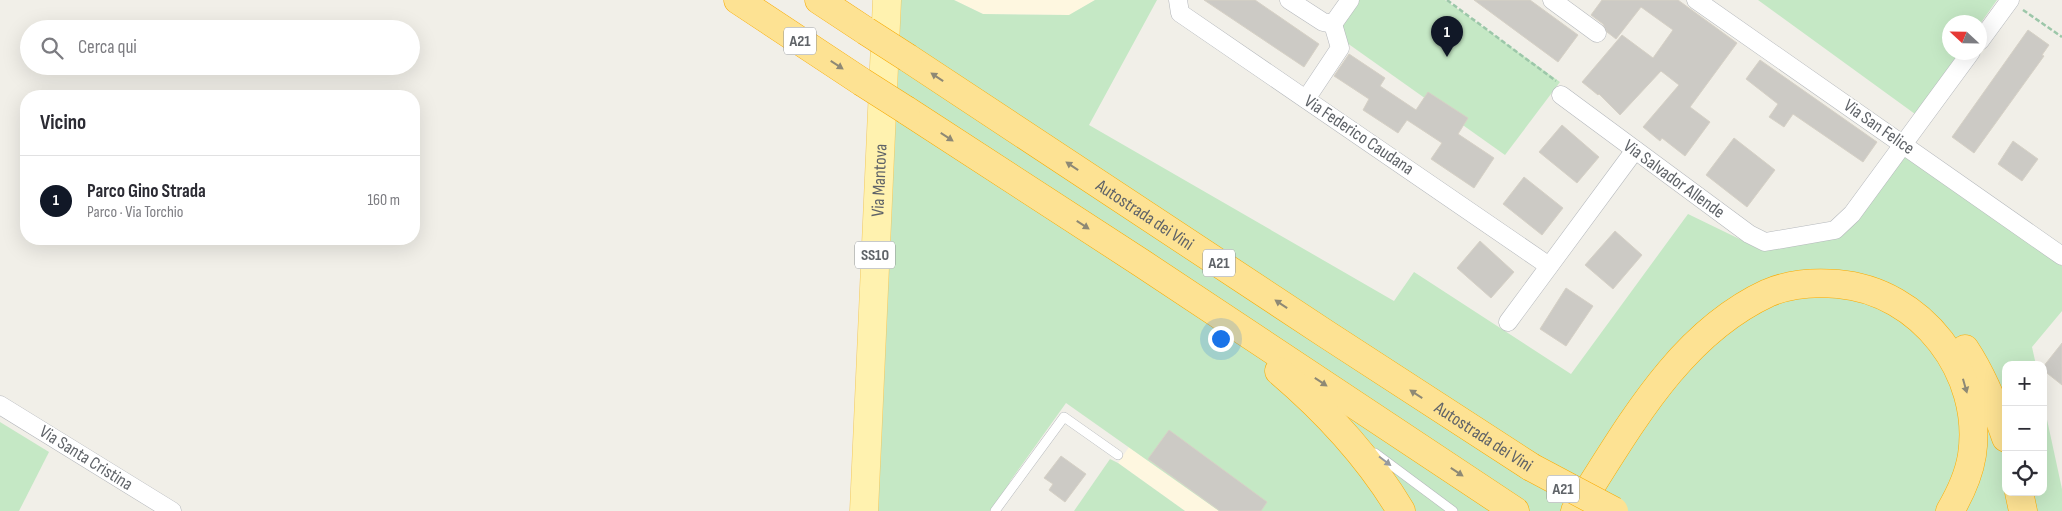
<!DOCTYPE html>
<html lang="it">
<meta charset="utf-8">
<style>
body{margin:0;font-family:"Sofia Sans Condensed",sans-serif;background:#f7f7f7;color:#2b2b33}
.controls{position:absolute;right:15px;bottom:15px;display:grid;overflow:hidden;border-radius:10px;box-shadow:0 5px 20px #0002}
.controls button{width:45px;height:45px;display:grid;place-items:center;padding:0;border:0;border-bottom:1px solid #e1e1e2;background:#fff;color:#2b2b33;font:25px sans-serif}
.compass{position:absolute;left:1942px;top:15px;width:45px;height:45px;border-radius:50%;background:#fff;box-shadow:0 5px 20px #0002;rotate:292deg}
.you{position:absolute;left:1220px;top:338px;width:18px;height:18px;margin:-12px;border:4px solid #fff;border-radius:50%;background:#1a73e8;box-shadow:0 0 0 8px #1a73e833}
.badge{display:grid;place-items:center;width:32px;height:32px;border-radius:50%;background:#111827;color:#fff;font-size:16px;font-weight:700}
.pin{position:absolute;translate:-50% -41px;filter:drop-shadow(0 1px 2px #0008)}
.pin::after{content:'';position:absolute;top:26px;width:18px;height:15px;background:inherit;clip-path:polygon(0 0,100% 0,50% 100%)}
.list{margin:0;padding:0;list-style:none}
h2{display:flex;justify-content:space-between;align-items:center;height:65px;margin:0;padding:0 20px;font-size:21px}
h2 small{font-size:16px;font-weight:400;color:#7c7c81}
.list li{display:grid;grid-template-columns:32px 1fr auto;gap:15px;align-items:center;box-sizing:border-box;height:90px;padding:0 20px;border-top:1px solid #e1e1e2}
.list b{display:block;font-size:19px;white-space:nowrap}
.list p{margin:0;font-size:16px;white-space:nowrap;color:#7c7c81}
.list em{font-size:16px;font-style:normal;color:#7c7c81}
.icon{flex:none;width:28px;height:28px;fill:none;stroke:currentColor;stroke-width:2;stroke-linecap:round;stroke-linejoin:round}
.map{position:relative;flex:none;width:2062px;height:511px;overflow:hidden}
.search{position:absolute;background:#fff;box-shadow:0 5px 20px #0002;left:20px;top:20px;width:400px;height:55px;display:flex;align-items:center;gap:12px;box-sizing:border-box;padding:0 18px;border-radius:28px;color:#7c7c81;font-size:19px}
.panel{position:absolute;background:#fff;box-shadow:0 5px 20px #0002;left:20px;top:90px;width:400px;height:155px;border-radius:20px}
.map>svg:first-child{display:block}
</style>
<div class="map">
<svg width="2062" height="511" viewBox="0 0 2062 511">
<rect width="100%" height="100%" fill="#f1efe8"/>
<!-- commercial -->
<g fill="#fef7e0">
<path d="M954 0H1095L1070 15 983 14Z"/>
<path d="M1129 447 1219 511H1185L1118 463Z"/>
</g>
<!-- green -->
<g fill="#c5e8c5">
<path d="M892 0H954L983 14 1069 15 1095 0H1157L1089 125 1394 301 1414 272 1571 374 1688 214 1758 248 1838 233 1899 151 2062 266V311L2032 347 2036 365H2006V492H2043V401L2062 489V511H1219L1066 403 1011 480 994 511H857Z"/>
<path d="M1350 0H1445L1560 82 1505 155 1333 33Z"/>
<path d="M1758 0H1997L1980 24V22H1950V52L1959 53 1915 114Z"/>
<path d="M0 422 49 452 19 511H0Z"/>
<path d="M1110 459 1118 463 1185 511H1074Z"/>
</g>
<!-- building -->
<g fill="#cccac5" stroke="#d6d1c6">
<path d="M1204 0H1255L1319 44 1304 67Z"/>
<path d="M1474 0H1530L1578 35 1558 62Z"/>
<path d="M1602 0H1678L1737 43 1690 107 1710 122 1685 156 1662 138 1660 141 1643 127 1679 85 1661 71 1620 115 1599 94 1598 95 1582 82 1622 35 1653 58 1673 30 1641 7 1616 39 1607 32 1603 24 1591 15Z"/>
<path d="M2028 30 2049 45 2042 55 2044 56 1974 153 1952 137Z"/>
<path d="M1349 54 1385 78 1380 86 1416 110 1428 92 1468 118 1458 134 1494 158 1474 188 1431 159 1442 143 1407 120 1398 133 1363 110 1369 99 1334 76Z"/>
<path d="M1760 60 1877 142 1863 162 1793 114 1784 127 1769 117 1778 104 1746 79Z"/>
<path d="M1562 125 1599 157 1577 183 1539 152Z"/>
<path d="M1734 138 1775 170 1747 207 1706 175Z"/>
<path d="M2013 141 2038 159 2022 181 1998 164Z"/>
<path d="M1524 177 1563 208 1542 235 1503 204Z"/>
<path d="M1615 231 1642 255 1613 289 1585 265Z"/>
<path d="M1480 241 1514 272 1491 298 1457 268Z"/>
<path d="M1566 288 1593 306 1566 346 1540 329Z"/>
<path d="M2062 343V385L2043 370V367Z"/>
<path d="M1169 430 1267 502 1261 511H1220L1148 459Z"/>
<path d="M1061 456 1086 474 1065 502 1049 490 1053 484 1044 478Z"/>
</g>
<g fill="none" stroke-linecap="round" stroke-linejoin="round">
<defs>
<g id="lane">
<path d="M1375 453 1453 511"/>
<path d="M995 511 1064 417 1118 455"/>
</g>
<g id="street">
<path d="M1178 0 1180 13 1549 266"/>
<path d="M1289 0 1323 22 1333 24"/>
<path d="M1552 0 1597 33"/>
<path d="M1696 0 2062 256"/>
<path d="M1333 24 1350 0"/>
<path d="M1980 41 2010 0"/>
<path d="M1561 95 1749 234 1765 242 1835 230 1852 214 1971 52"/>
<path d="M1306 99 1340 48 1333 24"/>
<path d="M1508 322 1635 150"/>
<path d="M0 405 172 511"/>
</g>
<g id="primary">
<path id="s1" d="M864 511 887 0"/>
</g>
<g id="highway">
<path d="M738 0 862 82"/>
<path d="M819 0 866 31"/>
<path id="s2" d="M908 58 1326 334 1531 467"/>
<path d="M906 110 1143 264 1515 511"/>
<path d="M1965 349C1983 376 1995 406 2006 438"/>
<path d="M1279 371C1327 412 1369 457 1401 511"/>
<path d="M2019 492 2023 511"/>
<path d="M1575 511C1627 431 1677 335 1768 293 1789 284 1815 282 1838 284 1921 291 1984 373 1972 455 1969 474 1960 494 1950 511"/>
</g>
</defs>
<!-- lane casing -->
<use href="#lane" stroke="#b5b8bc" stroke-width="10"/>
<!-- street casing -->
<use href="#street" stroke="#b5b8bc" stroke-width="19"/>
<!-- primary casing -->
<use href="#primary" stroke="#f2c960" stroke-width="29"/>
<!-- highway casing -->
<use href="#highway" stroke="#f9ab00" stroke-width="29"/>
<!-- path -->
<g stroke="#9cc7a9" stroke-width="2.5" stroke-dasharray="5 2.5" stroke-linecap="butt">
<path d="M1447 0 1556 81"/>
<path d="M2023 10 2062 37"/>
</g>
<!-- lane -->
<use href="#lane" stroke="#fff" stroke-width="9"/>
<!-- street -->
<use href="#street" stroke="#fff" stroke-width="18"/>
<!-- primary -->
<use href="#primary" stroke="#fff2af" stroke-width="28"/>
<!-- highway -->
<use href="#highway" stroke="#fde293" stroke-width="28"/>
<defs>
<g id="highway-bridge">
<path d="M866 31 908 58"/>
<path d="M862 82 906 110"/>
<path d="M1531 467 1614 511"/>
</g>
</defs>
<!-- highway-bridge casing -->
<use href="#highway-bridge" stroke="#f9ab00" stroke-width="29" stroke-linecap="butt"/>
<!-- highway-bridge -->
<use href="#highway-bridge" stroke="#fde293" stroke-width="28"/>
</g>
<!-- one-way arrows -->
<defs><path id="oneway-solid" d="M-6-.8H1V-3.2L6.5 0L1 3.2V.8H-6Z" transform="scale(1.25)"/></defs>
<g fill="#8e8975">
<use href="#oneway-solid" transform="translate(837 65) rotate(33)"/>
<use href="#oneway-solid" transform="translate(937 77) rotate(-146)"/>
<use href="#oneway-solid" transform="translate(947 137) rotate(33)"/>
<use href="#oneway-solid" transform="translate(1072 166) rotate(-146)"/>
<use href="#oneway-solid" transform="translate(1083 225) rotate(33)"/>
<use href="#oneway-solid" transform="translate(1281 304) rotate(-146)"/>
<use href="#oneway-solid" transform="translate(1321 382) rotate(34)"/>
<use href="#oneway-solid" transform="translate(1965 386) rotate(74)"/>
<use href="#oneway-solid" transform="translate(1416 394) rotate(-147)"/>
<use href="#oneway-solid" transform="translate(1457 472) rotate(34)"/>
</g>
<use fill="#979a9d" href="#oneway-solid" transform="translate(1385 461) rotate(37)"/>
<g text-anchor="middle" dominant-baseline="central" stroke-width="4" stroke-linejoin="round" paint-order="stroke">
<!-- shield labels -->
<g fill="#fff" stroke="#8f9295" stroke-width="1">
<rect x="784" y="27.5" width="32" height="27" rx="4"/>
<rect x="855" y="241.5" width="40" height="27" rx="4"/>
<rect x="1203" y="249.5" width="32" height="27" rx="4"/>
<rect x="1547" y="475.5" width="32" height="27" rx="4"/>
</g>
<g font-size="16" font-weight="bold" fill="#5f6368">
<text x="800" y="41">A21</text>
<text x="875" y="255">SS10</text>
<text x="1219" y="263">A21</text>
<text x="1563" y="489">A21</text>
</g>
<!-- street labels -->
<g font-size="18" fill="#5f6368" stroke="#fff">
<text transform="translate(1879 127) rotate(35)">Via San Felice</text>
<text transform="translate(1359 135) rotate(34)">Via Federico Caudana</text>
<text transform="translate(1674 179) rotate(36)">Via Salvador Allende</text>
<text stroke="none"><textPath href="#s1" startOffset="331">Via Mantova</textPath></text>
<text stroke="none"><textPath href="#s2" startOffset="284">Autostrada dei Vini</textPath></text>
<text stroke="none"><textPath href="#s2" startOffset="689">Autostrada dei Vini</textPath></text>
<text transform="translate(86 458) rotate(32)">Via Santa Cristina</text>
</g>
</g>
</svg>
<div class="controls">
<button>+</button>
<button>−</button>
<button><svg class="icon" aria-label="locate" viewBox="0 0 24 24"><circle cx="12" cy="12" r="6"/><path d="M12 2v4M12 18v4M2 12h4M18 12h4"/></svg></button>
</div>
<svg class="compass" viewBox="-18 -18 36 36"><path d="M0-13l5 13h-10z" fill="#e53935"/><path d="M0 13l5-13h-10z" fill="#7c7c81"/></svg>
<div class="you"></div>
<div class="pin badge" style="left:1447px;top:57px">1</div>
<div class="search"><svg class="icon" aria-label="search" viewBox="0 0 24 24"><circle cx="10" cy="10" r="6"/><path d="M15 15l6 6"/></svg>Cerca qui</div>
<section class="panel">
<h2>Vicino<small></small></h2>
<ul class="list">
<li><span class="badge">1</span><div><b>Parco Gino Strada</b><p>Parco · Via Torchio</p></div><em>160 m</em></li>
</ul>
</section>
</div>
